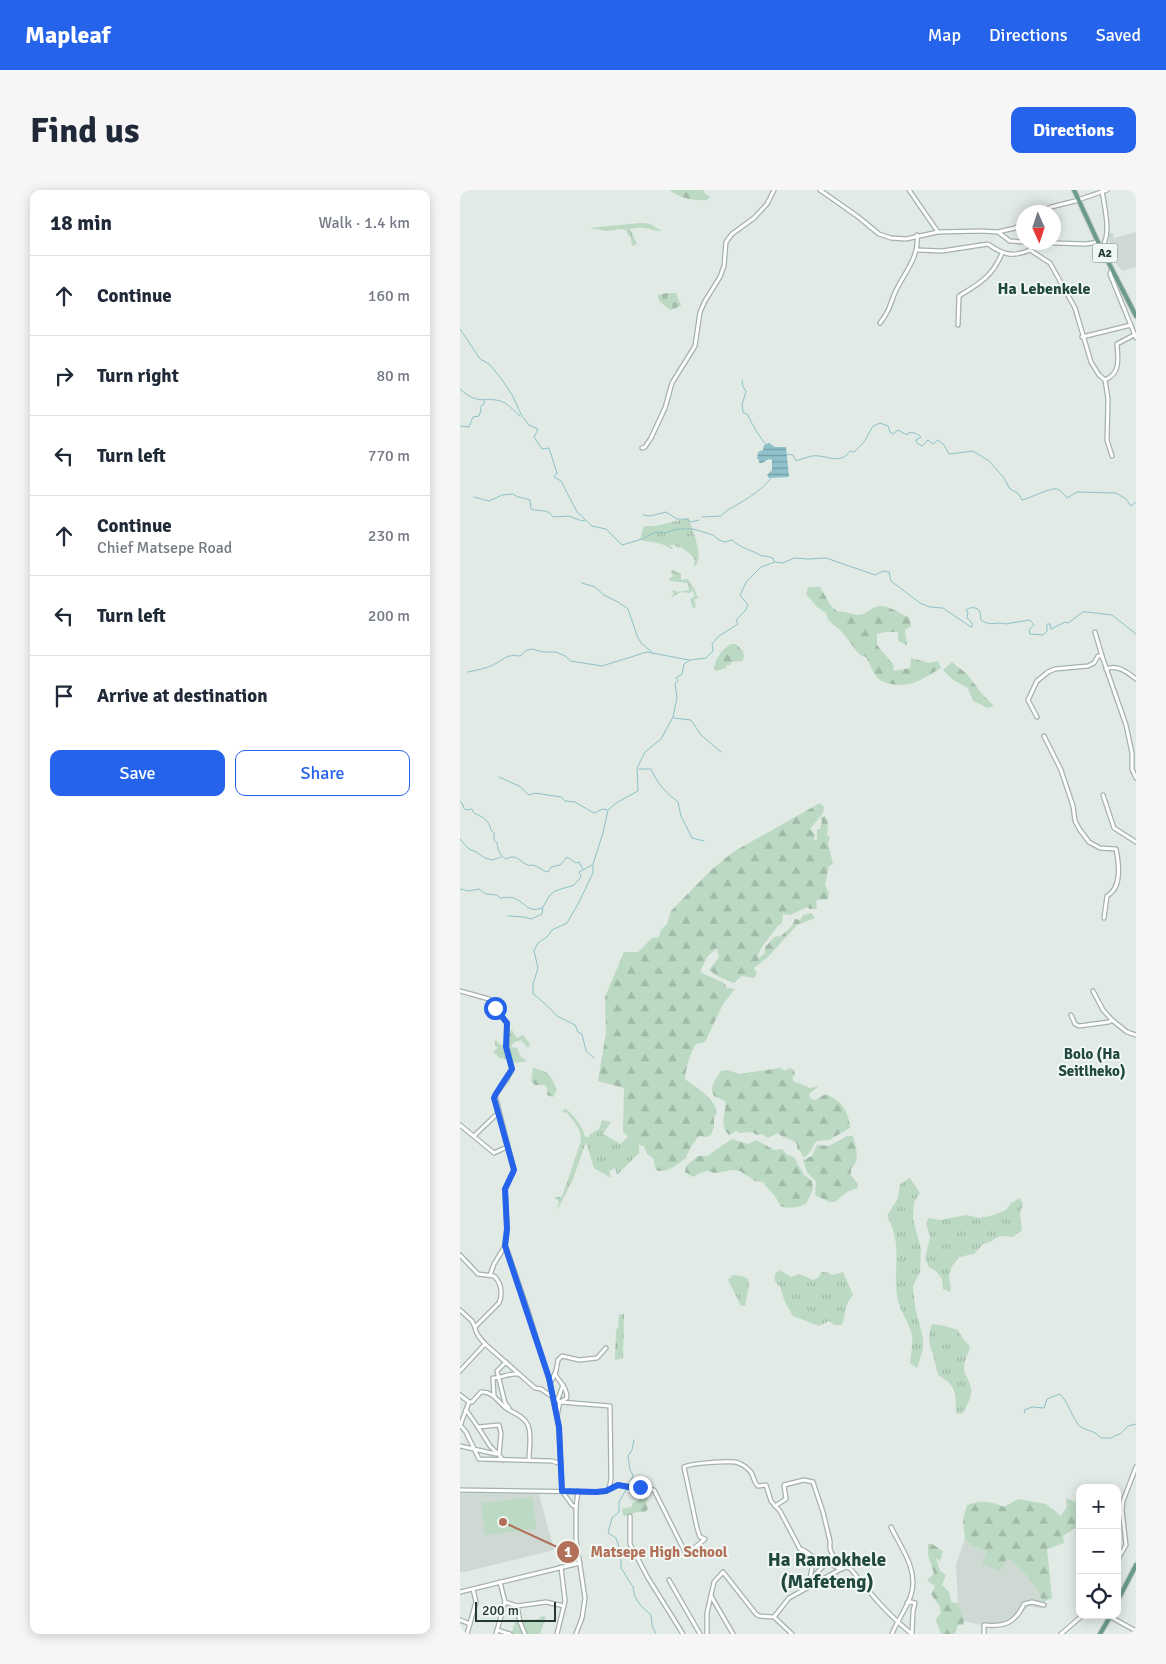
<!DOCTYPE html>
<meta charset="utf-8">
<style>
body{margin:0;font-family:Signika,sans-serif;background:#f6f6f7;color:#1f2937}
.controls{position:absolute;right:15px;bottom:15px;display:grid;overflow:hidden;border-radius:10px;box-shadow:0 2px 12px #0003}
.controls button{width:45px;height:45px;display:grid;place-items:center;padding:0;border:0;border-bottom:1px solid #e0e1e3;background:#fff;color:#1f2937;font:25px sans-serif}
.compass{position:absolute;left:556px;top:15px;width:45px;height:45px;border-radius:50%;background:#fff;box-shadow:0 2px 12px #0003;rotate:177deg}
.scale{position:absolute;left:15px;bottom:12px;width:81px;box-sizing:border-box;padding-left:5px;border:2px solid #233832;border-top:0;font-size:14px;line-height:18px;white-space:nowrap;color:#233832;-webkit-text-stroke:4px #f1f7f4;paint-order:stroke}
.stop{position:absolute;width:15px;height:15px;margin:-11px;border:4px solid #2563eb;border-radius:50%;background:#fff}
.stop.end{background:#2563eb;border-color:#fff;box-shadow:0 1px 5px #0008}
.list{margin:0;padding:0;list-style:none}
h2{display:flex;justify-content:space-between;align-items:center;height:65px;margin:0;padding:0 20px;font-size:21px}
h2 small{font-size:16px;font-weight:400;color:#747a83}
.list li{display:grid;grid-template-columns:32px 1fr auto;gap:15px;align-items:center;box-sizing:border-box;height:80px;padding:0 20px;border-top:1px solid #e0e1e3}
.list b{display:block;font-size:19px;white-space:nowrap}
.list p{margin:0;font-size:16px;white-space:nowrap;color:#747a83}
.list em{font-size:16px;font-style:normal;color:#747a83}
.actions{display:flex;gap:10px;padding:15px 20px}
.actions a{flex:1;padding:11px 0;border:1px solid #2563eb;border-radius:10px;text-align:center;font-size:18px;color:#2563eb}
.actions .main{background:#2563eb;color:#fff}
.icon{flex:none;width:28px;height:28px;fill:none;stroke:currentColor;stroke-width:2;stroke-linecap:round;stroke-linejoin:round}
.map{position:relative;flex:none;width:676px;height:1444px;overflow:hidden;border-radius:10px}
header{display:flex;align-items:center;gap:30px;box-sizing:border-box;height:70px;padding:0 25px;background:#2563eb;color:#fff}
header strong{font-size:24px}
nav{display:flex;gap:28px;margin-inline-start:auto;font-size:18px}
.intro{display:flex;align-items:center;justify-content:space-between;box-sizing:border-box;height:120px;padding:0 30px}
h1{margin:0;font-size:35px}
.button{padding:12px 22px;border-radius:10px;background:#2563eb;color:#fff;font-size:18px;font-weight:700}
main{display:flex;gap:30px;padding:0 30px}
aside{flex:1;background:#fff;border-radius:10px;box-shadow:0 2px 12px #0003}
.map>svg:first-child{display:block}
</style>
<header>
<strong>Mapleaf</strong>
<nav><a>Map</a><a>Directions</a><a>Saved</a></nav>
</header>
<div class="intro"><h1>Find us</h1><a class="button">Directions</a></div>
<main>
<aside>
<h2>18 min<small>Walk · 1.4 km</small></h2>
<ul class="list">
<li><svg class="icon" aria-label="ahead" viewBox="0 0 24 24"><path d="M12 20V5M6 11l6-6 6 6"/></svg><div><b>Continue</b></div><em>160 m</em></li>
<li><svg class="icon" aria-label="right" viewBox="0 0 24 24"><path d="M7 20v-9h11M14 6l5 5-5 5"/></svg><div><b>Turn right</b></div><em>80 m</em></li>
<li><svg class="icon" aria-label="left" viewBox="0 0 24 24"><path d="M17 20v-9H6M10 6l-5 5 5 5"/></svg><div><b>Turn left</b></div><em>770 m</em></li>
<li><svg class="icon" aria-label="ahead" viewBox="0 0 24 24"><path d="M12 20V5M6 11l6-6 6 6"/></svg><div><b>Continue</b><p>Chief Matsepe Road</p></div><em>230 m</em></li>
<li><svg class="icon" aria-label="left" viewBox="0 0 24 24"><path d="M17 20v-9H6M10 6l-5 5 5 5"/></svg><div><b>Turn left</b></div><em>200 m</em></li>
<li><svg class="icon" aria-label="arrive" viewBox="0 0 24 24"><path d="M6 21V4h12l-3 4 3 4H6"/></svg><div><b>Arrive at destination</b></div></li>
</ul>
<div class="actions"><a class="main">Save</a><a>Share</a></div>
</aside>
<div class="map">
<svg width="676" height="1444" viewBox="0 0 676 1444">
<defs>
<pattern id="grass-tufts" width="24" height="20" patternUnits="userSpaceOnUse" patternTransform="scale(1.25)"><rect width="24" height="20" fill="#bcd9c3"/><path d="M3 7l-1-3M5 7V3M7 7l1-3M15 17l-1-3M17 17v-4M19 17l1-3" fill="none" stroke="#a1bba8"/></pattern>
<pattern id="forest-firs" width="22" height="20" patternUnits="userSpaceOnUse" patternTransform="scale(1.25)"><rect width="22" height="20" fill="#bcd9c3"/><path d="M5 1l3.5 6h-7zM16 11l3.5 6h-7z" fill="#a1bba8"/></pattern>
<pattern id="cemetery-stones" width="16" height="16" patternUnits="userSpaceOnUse" patternTransform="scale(1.25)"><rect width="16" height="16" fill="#bcd9c3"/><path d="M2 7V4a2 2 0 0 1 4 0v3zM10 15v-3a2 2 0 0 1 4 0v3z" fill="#a1bba8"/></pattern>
<pattern id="water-rules" width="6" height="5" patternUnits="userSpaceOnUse" patternTransform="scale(1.25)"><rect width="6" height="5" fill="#8ec1c9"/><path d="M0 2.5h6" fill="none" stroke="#749ea4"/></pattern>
</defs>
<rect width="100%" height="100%" fill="#e1eae5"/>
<!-- built -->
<g fill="#cfd9d4">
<path d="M676 42V77L662 81 653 69 648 44 653 43 654 48Z"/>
<path d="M0 1303 79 1304 94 1360 0 1383Z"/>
<path d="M505 1349 512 1356 548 1368 560 1377 576 1397 585 1416 581 1418 569 1416 548 1435 526 1436 504 1431 498 1413 496 1374Z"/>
</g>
<!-- grass -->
<g fill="url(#grass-tufts)">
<path d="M180 33 190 34 202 41C191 41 185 35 170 39L177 54 172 56 171 49 166 40 160 39 147 41 129 38Z"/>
<path d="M229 328C231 339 247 371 233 377L235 371C230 361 225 362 220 356L218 358 215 355H209L213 358 211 359C201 351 191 353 180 350L184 336H195Z"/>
<path d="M213 380 221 384V390L228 389 233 398H234L238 408 234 410 236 417 233 418 230 409 235 406 232 400 230 403 221 402 210 408 214 404 212 401 214 400 217 402 229 400 228 393 210 391 209 389 211 387 214 386 210 382Z"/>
<path d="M106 919C114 926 123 936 125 947H129V945L139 939 142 930 151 932 143 944 161 954 168 946 179 955V963L157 985 155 978 149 981 151 988 134 978 126 952 113 989 97 1021 99 1012 95 1007H102L121 951C122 940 113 930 106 922L103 923V920Z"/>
<path d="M450 988 460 1003 454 1012 453 1029 461 1059 460 1082 453 1096 455 1117 463 1148V1159L457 1178 450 1173C451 1164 453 1154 452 1146 449 1131 439 1121 437 1106 433 1075 443 1055 427 1026L438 1008 440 994Z"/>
<path d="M560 1008 563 1014 560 1023 562 1040 553 1047 541 1046 534 1049 530 1052 523 1054 514 1064 499 1067C495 1072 490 1078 489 1085 489 1092 492 1095 490 1102L483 1099 482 1089 476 1081 469 1077 465 1068 470 1048 466 1033 469 1028 480 1030 506 1025 519 1028 530 1026 546 1020 551 1013Z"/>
<path d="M320 1080 331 1087 339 1084 353 1090 359 1087 361 1082H366L372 1085 383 1082 393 1105C382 1118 387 1123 382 1135H374L369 1131 359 1136 333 1126 325 1112 320 1097 315 1091V1084Z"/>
<path d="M273 1085 282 1086 288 1089 289 1096 285 1116H281L268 1090Z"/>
<path d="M472 1134 485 1136 498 1140 503 1149 510 1156C509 1163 505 1169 504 1175 503 1185 510 1190 511 1198 513 1206 506 1217 502 1224L496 1223C496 1202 496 1195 478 1185 476 1178 475 1171 473 1165 469 1153 467 1146 472 1134Z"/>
</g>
<!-- forest -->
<g fill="url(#forest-firs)">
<path d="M209 0H244L243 2 250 7 247 10C233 11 220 8 209 0Z"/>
<path d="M348 397H360L371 416 378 422C388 421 389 424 397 425 406 426 411 417 419 416 430 415 439 424 449 427L451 436 445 440 447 455 438 451V442H426L417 444V455L433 474 434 481 450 478 451 468 469 473 478 471 481 478C463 488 453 498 431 494 425 492 421 492 417 487 412 481 410 474 406 467L400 465 381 441 368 430 366 423 357 417 346 404Z"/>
<path d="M271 454H276L283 461 284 467 282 471 271 472 270 475H267L266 478 256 481 254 478C256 468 262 459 271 454Z"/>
<path d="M492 472 507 484 522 504 534 516 528 518 513 511 508 498 493 490 483 480Z"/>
<path d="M360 613 364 617 363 623 350 639 355 644 354 651 357 649V639H360L362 631 360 628 365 626 368 632 367 645 370 647 368 654 373 674 369 676 365 695 369 704 367 710 359 709 356 711 357 719H350L347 717 331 725 323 724 322 733C315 737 315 741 310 746 304 755 299 758 298 769L305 763V757L316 746 320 747 332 736 335 729 340 730 343 725 351 723 355 728 337 735 307 768 294 778 297 784 294 788 281 786 274 793 257 786 249 780 259 767 257 758 247 767 240 782 264 793 267 798 275 799 263 814 245 852C242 853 239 853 237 854 231 857 225 883 225 889 236 898 255 907 257 923L254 927V937L251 945 246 947 239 946C233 953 229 959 226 968 217 974 208 984 196 980L193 968 187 964 184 956 179 955 163 942 164 898 138 891 146 843 145 807 164 762H178L192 748 199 747 201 740 207 734 211 721 249 682 273 662Z"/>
<path d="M52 840 57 848 63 845 70 854 68 858 61 850 53 853 51 857 57 858 61 867 67 871 55 873 49 866 46 869 40 868 33 862 38 858 35 855V850L42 855 48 853V842Z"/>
<path d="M73 878C88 881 91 885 97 900L93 907 87 905V898L84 894 83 895H75L71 891Z"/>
<path d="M320 878 325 881 330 878 334 880 335 885 332 887 334 892 339 893 350 898 359 896 349 904 350 908 355 910 366 904C381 911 389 921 390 938L369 950 357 951 354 954 351 961 345 967H343L341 962 337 959V954C331 948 324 949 318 943L308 948 302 944 297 945 292 942 280 943 276 941 269 945C258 934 267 924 265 911L254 906C249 896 255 890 261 881L268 880 279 884Z"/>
<path d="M387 946H393C396 958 401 970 391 979V985L398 994V998L387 1002 375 1012H369L355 1005 356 992 347 982 343 970 352 966 357 955 369 956Z"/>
<path d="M272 949 288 954 296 950 314 960 322 959 327 965 334 967 344 985 352 991 353 999 346 1014C337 1018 329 1019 320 1016 316 1004 309 1002 303 992L295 991 280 981 273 980 255 983 247 981 240 983 233 987 225 982 226 976 238 966H247Z"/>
<path d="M182 1302H186V1307L188 1308 186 1313 188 1319 185 1322H177L165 1326 163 1325 162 1319 171 1317 173 1313 177 1311Z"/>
<path d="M606 1308 620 1314V1335L603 1346 604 1353 587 1359 592 1408 583 1412C575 1394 564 1380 548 1368L540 1381 522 1374 527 1361 512 1356 505 1349 503 1330 507 1315C522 1310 530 1311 544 1317L558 1309 586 1314 601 1326 607 1316Z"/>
<path d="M468 1354H472L483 1361 480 1371 476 1368 480 1381 486 1385 482 1395 489 1402 491 1412 498 1413 504 1431 503 1435H498L495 1444H481L476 1429 481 1423 479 1415 471 1404 475 1396 467 1390 474 1384 468 1365Z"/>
</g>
<!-- cemetery -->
<g fill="url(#cemetery-stones)">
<path d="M207 103H216L221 116 210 120 199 111 198 105Z"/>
<path d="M164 1124 163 1168 155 1170 156 1140 158 1138 159 1125Z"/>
</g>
<!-- park -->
<g fill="#bcd9c3">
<path d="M73 1307 76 1339 25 1345 21 1313Z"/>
<path d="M82 1426 86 1427 80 1444H51L56 1430 79 1429Z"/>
</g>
<!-- water -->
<path fill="url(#water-rules)" d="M309 253 315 257H326L329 287 309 288 307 285 312 280V270L309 269 302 273H299V270L297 269 298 262 303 260 304 255Z"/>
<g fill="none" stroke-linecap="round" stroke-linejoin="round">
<!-- stream -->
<g stroke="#8ec1c9" stroke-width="1">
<path d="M0 139 20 169 29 174 41 188 52 205 62 226 69 235 78 239 74 247 82 259 89 258 97 283 94 287 101 291 117 322 132 336 146 339 162 355 182 349 195 342 204 343 218 339H233L253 345 259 350 265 352 272 350C280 358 292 360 302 366H306L313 368 314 371"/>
<path d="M282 190 283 197 286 201 282 215 283 222 288 225C290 231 302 252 307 255"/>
<path d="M0 199C20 218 27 204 45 213 50 216 55 222 60 226"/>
<path d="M0 236 9 237 13 227 19 226 21 220 20 217 24 214V210"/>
<path d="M325 264 333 265 336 271C341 269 347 267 352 266 365 264 380 276 390 261L394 262 404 252 413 236 420 233 428 236 430 242 433 244 438 240 447 245 448 243C454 242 456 243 461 247L456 250 457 253 462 256 468 250 473 254 478 250 484 255 489 264 513 261 529 271 544 288 550 299 558 303 562 310C570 308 592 297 597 299 601 300 604 305 607 308L617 302 656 303 666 309 671 316 676 312"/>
<path d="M14 307 29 311 42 305 53 304C58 308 64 308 70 310L71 319C78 322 88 318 93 327L109 326 122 331 125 330"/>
<path d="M183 325 190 326 206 322 217 329H227L231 332 239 330"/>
<path d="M242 327 261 326C266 320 272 318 278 314 289 308 304 298 311 288"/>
<path d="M122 393 135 397 144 405 158 412 168 419 178 448 182 454 192 462"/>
<path d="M8 482C16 480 25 479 33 475 45 469 45 464 60 466L67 460 72 459 83 462H96L105 466 111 471 142 476 187 462 229 470"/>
<path d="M214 528 231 530 241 545 261 562"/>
<path d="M179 579H191C197 593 206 603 218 612L221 626 232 648 244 651"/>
<path d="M39 587 59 596 69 605 75 603 101 607 105 611 115 612 134 623 143 619 147 620"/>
<path d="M0 611 2 613 4 618 6 620 12 619 14 623C23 627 29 630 31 640L34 643V650L37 653C38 660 39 665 46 669 57 663 59 672 68 675 70 676 71 675 73 675 78 676 82 681 88 682L91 677 100 675 107 667 116 673 119 672 123 679"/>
<path d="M0 649 9 659 16 662 25 668 32 670 41 667"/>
<path d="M0 699 9 701 19 699 26 704 37 705 40 708C45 708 52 706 56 709 66 714 69 723 82 718"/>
<path d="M48 726 64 727 71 729 82 724 83 717 90 705 95 701 114 695 121 687 119 682 132 675"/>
<path d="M134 868 126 861 122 844 118 842 115 835 97 826C94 822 77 806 73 804V794L78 778 74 761 78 753 87 747 92 740 107 733 119 712 133 683V674L143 643 148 620 156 613 178 601 177 578 185 562 201 549 213 527 217 507 215 493 218 491 216 488 222 484 224 474 230 470 246 468 253 461 252 454 259 446 278 434 276 430 285 421 288 415 280 405 287 391 301 377 315 372 323 373 334 368 348 369 366 368 415 385 423 381 429 382 431 391 460 413 470 417 483 418 511 437H512V433L507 428 508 422 506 421 507 419C512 417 516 417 520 421L521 430C531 437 536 431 545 434L570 430 574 435 569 440 570 444 583 445 587 441V434H590L591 439 605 432 608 433 623 422H627L652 425 676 444"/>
<path d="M565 1223 564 1220 572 1217 584 1218 587 1209 600 1204C608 1212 611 1225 618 1234 622 1241 634 1239 641 1248H652L654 1246 660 1244 668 1236 676 1234"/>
<path d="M170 1295 173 1285 170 1280 168 1266 172 1260 174 1250"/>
<path d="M167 1298 159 1312V1322L152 1328 148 1343 156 1348 159 1357 158 1366 161 1370V1378L173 1397 175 1407 181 1416 191 1425 192 1435 196 1444"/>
</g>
<defs>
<g id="minor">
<path d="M360 0 397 26 419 44 431 48 446 49 478 42 521 41 538 42 550 51 564 52"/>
<path d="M449 0 478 42"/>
<path d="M642 0C644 16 652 44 642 57"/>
<path d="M579 22 591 17 615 11 647 0"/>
<path d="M538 42 555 38 564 32"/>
<path d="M565 52 626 54 638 52"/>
<path d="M571 53 570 60 590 73 615 118 631 172 639 185 645 190 648 209 647 250 652 266"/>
<path d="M457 60 482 61 528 54C542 64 552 68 570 60"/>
<path d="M652 79 650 84 676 148"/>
<path d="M420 133C429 121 429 118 434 105 442 85 460 68 457 45"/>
<path d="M498 135 499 106C519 94 533 86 542 63"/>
<path d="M622 147 671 135"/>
<path d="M645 190C661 183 658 169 657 154L674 145"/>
<path d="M182 258 185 257 191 248 205 218 212 193 235 156 240 122 245 111 260 87 264 76 266 52 272 44 294 28 307 14 314 0"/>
<path d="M635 442 642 466 666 535 672 563V579L676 588"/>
<path d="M646 479C657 474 667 482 676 489"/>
<path d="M577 527 568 510 577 491 588 482 595 479 628 476 634 473 638 466H642"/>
<path d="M584 546 601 580 613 616 615 631 620 640 629 652 640 658 656 659C659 673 662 698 647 706L644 728"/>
<path d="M643 605 654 638 676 652"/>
<path d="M0 801 29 809 47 833V857L52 879 47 889 35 905 54 980 45 999 47 1039 45 1056 34 1074 30 1085"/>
<path d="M633 801 643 820 652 830"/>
<path d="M611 825 615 834 619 836 649 832 652 830 667 842 676 845"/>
<path d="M0 935 34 963 47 957"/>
<path d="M15 945 39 922"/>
<path d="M46 1057 68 1121 89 1189 99 1237 102 1301 112 1315 116 1317"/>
<path d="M0 1065 18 1084 34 1086C41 1092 43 1104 39 1113L15 1137C15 1144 21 1149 25 1154L75 1198 81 1199 100 1212 107 1208C107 1197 100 1193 95 1184"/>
<path d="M0 1120 12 1131 15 1137"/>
<path d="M46 1172 37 1181 45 1213 49 1218"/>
<path d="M0 1181 25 1154"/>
<path d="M90 1194 96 1181 98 1170 102 1166 119 1170 137 1168 146 1158"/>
<path d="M0 1205 9 1212H12L21 1202C33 1201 38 1212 46 1218 53 1223 64 1226 68 1235 72 1245 69 1259 69 1270"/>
<path d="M34 1206 33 1188C42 1188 49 1183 58 1184"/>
<path d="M98 1209 103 1195"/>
<path d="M6 1220 18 1237"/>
<path d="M0 1235 6 1242 19 1269 92 1271 101 1274"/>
<path d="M0 1236 9 1212"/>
<path d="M0 1256 36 1264"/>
<path d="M39 1265 30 1256 18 1237 39 1235 41 1243 39 1265 43 1270"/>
<path d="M149 1299 158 1295 194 1300 225 1362 233 1359 245 1349 240 1347 237 1338 224 1277C231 1273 267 1271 275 1272 280 1273 286 1277 289 1280 294 1284 293 1292 298 1296L306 1295 311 1311 320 1321 340 1359 345 1361 357 1370 382 1379"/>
<path d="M0 1300 136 1302 146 1301 149 1299 151 1289 150 1216 100 1212 97 1226"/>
<path d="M315 1316 326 1309 324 1295 344 1290 353 1292 363 1322 370 1351V1359L373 1366 382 1379 386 1377 390 1378C409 1402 428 1425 452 1444"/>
<path d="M170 1326V1354L188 1388 223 1444"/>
<path d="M431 1337C441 1358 459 1380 451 1405 447 1418 437 1431 432 1444"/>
<path d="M349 1365 352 1378 350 1388"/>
<path d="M657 1371 666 1355 662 1320 663 1311 676 1277"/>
<path d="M209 1390 240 1444"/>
<path d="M349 1396 350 1390 373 1366"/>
<path d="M0 1402 120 1373"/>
<path d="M251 1406 273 1444"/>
<path d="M45 1412 57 1416 86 1412 104 1416"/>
<path d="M447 1413 451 1412 455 1413 453 1421 452 1444"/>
<path d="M57 1416 60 1432 65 1444"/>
<path d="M647 1425 676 1441"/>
<path d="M314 1427 329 1408 381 1379"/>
<path d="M0 1430 10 1434"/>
<path d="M37 1440 50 1444"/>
<path d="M7 1444 16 1412 13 1399"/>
<path d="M36 1444 45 1412 40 1392"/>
<path d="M97 1444 105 1411 101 1377"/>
<path d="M116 1444 122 1428 125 1408 116 1349V1317L118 1301"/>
<path d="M247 1444V1423L254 1392 263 1382 296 1424 299 1426 314 1427 332 1444"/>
<path d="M524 1444V1435C545 1437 555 1433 564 1414L572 1412 584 1415"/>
<path d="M601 1444 623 1425"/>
</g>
<g id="major">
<path d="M614 0 638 52 676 126"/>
<path d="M657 1412 676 1375"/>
<path d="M640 1444 651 1425"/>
</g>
</defs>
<!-- minor casing -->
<use href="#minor" stroke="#a4b1ac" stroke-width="5.5"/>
<!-- major casing -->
<use href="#major" stroke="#c1c7c6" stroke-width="6"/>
<!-- minor -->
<use href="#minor" stroke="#fff" stroke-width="3"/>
<!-- major -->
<use href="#major" stroke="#6a9b8d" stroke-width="4"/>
</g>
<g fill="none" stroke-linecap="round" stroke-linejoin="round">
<!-- route -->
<path stroke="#2563eb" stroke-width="6" d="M35 818 47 833 46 857 52 879C49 884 35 904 34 908L54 980 45 999 47 1039 45 1056 89 1188 99 1237 102 1301 136 1302 146 1301 158 1295 174 1298 180 1297"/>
</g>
<g text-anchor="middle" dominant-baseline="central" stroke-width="4" stroke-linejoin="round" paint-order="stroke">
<!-- shield labels -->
<rect fill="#f1f7f4" stroke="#61716c" stroke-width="1" x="632.5" y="53.5" width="25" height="19" rx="4"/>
<g font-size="12" font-weight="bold" fill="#233832">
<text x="645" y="63">A2</text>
</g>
<!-- neighbourhood labels -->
<g font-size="15" font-weight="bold" fill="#21483e" stroke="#f1f7f4">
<text x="632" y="864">Bolo (Ha<tspan x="632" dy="17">Seitlheko)</tspan></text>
</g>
<!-- quarter labels -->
<g font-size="16" font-weight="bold" fill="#21483e" stroke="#f1f7f4">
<text x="584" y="99">Ha Lebenkele</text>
</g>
<!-- district labels -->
<g font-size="19" font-weight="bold" fill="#21483e" stroke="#f1f7f4">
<text x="367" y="1370">Ha Ramokhele<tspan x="367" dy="22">(Mafeteng)</tspan></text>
</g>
</g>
<!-- callouts -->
<path fill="none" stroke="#b37059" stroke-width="2" d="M43 1332L108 1362"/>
<g fill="#b37059" stroke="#f1f7f4" stroke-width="2">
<circle cx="43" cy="1332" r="5"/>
<circle cx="108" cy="1362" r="12"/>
</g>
<g font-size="15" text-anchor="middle" font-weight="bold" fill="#fff">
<text x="108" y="1367">1</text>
</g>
<g font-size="15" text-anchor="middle" font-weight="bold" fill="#b37059" stroke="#f1f7f4" stroke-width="4" stroke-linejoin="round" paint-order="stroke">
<text x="199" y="1367">Matsepe High School</text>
</g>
</svg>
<div class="controls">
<button>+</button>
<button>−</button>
<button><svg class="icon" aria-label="locate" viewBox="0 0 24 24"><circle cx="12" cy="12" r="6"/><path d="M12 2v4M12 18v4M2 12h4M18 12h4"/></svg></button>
</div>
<svg class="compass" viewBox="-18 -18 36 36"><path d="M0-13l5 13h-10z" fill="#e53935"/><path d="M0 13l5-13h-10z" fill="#747a83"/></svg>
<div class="scale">200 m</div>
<div class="stop" style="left:35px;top:818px"></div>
<div class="stop end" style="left:180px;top:1297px"></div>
</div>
</main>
